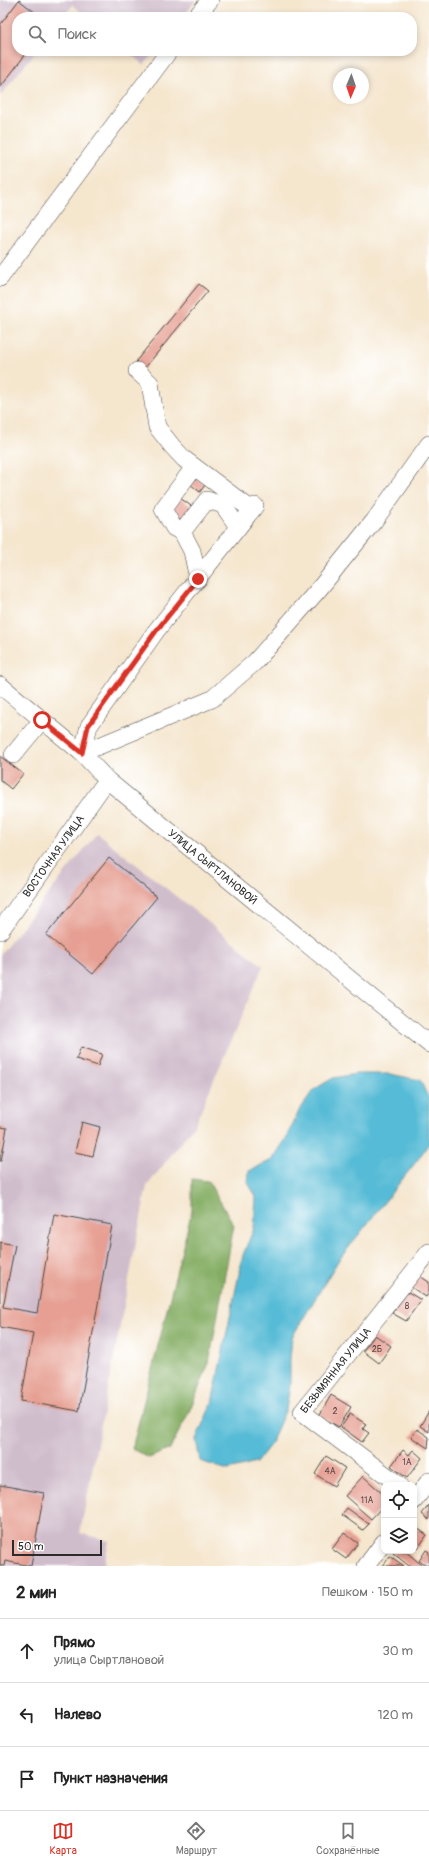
<!DOCTYPE html>
<html lang="ru">
<meta charset="utf-8">
<style>
body{margin:0;font-family:Pangolin,sans-serif;background:#f2f2f2;color:#222}
.controls{position:absolute;right:12px;bottom:12px;display:grid;overflow:hidden;border-radius:8px;box-shadow:0 2px 6px #0003}
.controls button{width:36px;height:36px;display:grid;place-items:center;padding:0;border:0;border-bottom:1px solid #e0e0e0;background:#fff;color:#222;font:20px sans-serif}
.compass{position:absolute;left:333px;top:68px;width:36px;height:36px;border-radius:50%;background:#fff;box-shadow:0 2px 6px #0003;rotate:182deg}
.scale{position:absolute;left:12px;bottom:10px;width:90px;box-sizing:border-box;padding-left:4px;border:2px solid #2b2b2b;border-top:0;font-size:11px;line-height:14px;white-space:nowrap;color:#2b2b2b;-webkit-text-stroke:3px #fff;paint-order:stroke}
.stop{position:absolute;width:12px;height:12px;margin:-9px;border:3px solid #d93025;border-radius:50%;background:#fff}
.stop.end{background:#d93025;border-color:#fff;box-shadow:0 1px 4px #0008}
.list{margin:0;padding:0;list-style:none}
h2{display:flex;justify-content:space-between;align-items:center;height:52px;margin:0;padding:0 16px;font-size:17px}
h2 small{font-size:13px;font-weight:400;color:#767676}
.list li{display:grid;grid-template-columns:26px 1fr auto;gap:12px;align-items:center;box-sizing:border-box;height:64px;padding:0 16px;border-top:1px solid #e0e0e0}
.list b{display:block;font-size:15px;white-space:nowrap}
.list p{margin:0;font-size:13px;white-space:nowrap;color:#767676}
.list em{font-size:13px;font-style:normal;color:#767676}
.icon{flex:none;width:22px;height:22px;fill:none;stroke:currentColor;stroke-width:2;stroke-linecap:round;stroke-linejoin:round}
.map{position:relative;flex:none;width:429px;height:1566px;overflow:hidden}
.search{position:absolute;background:#fff;box-shadow:0 2px 6px #0003;left:12px;right:12px;top:12px;height:44px;display:flex;align-items:center;gap:10px;box-sizing:border-box;padding:0 14px;border-radius:16px;color:#767676;font-size:15px}
.sheet{height:244px;background:#fff}
nav{display:flex;justify-content:space-around;align-items:center;box-sizing:border-box;height:56px;border-top:1px solid #e0e0e0;background:#fff;font-size:11px;color:#767676}
nav a{display:grid;justify-items:center;gap:2px}
nav .on{color:#d93025}
.map>svg:first-child{display:block}
</style>
<div class="map">
<svg width="429" height="1566" viewBox="0 0 429 1566">
<rect width="100%" height="100%" fill="#fff"/>
<filter id="ink" filterUnits="userSpaceOnUse"><feTurbulence type="fractalNoise" baseFrequency=".025" numOctaves="2"/><feDisplacementMap in="SourceGraphic" scale="8" xChannelSelector="R" yChannelSelector="G"/><feConvolveMatrix kernelMatrix="1 2 1 2 8 2 1 2 1" color-interpolation-filters="sRGB"/></filter>
<filter id="wash" filterUnits="userSpaceOnUse"><feTurbulence type="fractalNoise" baseFrequency=".012" numOctaves="4" result="noise"/><feDisplacementMap in="SourceGraphic" scale="16" xChannelSelector="R" yChannelSelector="G"/><feGaussianBlur stdDeviation="0.9" result="paint"/><feColorMatrix in="noise" values="0 0 0 0 0 0 0 0 0 0 0 0 0 0 0 0 0 1.4 0 .05"/><feComposite in="paint" operator="in"/></filter>
<g filter="url(#wash)">
<rect width="100%" height="100%" fill="#f5e6ce"/>
<!-- industrial -->
<g fill="#d0bdcc">
<path d="M0 0H196L183 17H87L73 5 63 17H17V51H36L0 96Z"/>
<path d="M127 51H155L144 65Z"/>
<path d="M97 833 263 966 195 1124 147 1186 80 1533 109 1541 104 1566H0V955Z"/>
</g>
<!-- forest -->
<path fill="#84ad64" stroke="#586c48" d="M192 1179 208 1181 234 1225 209 1363 189 1412 170 1449 149 1458 132 1449 192 1210Z"/>
<!-- water -->
<path fill="#57bbd6" stroke="#417380" d="M356 1074H390L420 1080 429 1099V1143L419 1158 338 1261 292 1337 290 1359V1385L286 1409 270 1445 256 1463 228 1470 200 1461 196 1439 212 1403 243 1255 254 1228 256 1196 248 1183 249 1171 272 1160 286 1139 299 1111 315 1089 333 1078Z"/>
<g id="blocks">
<!-- building -->
<g fill="#e69f92">
<path d="M19 0 41 17H17V51H28L0 88V25Z"/>
<path d="M199 284 208 291 144 369 136 361Z"/>
<path d="M196 478 205 485 200 492 190 484Z"/>
<path d="M180 498 201 513 190 528 170 512Z"/>
<path d="M0 756 23 774 11 789 0 780Z"/>
<path d="M109 858 157 897 93 974 46 935Z"/>
<path d="M81 1047 102 1054 98 1066 76 1059Z"/>
<path d="M82 1122 100 1127 93 1156 75 1152Z"/>
<path d="M0 1127 7 1128 1 1161H0Z"/>
<path d="M54 1214 112 1225 79 1411 21 1401 33 1333 0 1327V1242L15 1245 3 1307 37 1313Z"/>
<path d="M418 1275 429 1282V1293L426 1297 411 1287Z"/>
<path d="M408 1292 421 1300 406 1321 392 1313Z"/>
<path d="M375 1335 391 1346 379 1363 363 1351Z"/>
<path d="M331 1395 351 1407 339 1427 319 1416Z"/>
<path d="M429 1411V1432L420 1426Z"/>
<path d="M350 1414 366 1424 363 1429 369 1433 362 1442 341 1427Z"/>
<path d="M417 1429 429 1437 428 1448 411 1437Z"/>
<path d="M403 1450 409 1455 413 1450 422 1458 407 1478 391 1466Z"/>
<path d="M326 1456 345 1468 334 1486 315 1474Z"/>
<path d="M363 1476 384 1495V1505L371 1519 345 1496Z"/>
<path d="M0 1485 44 1493 31 1566 5 1561 4 1566H0Z"/>
<path d="M429 1505V1520L422 1514Z"/>
<path d="M347 1508 369 1524 363 1530 342 1515Z"/>
<path d="M414 1526 427 1535 418 1548 414 1545Z"/>
<path d="M344 1533 358 1543 346 1559 332 1549Z"/>
<path d="M426 1550 429 1552V1566L419 1561Z"/>
<path d="M395 1551H405L423 1566H409L393 1553Z"/>
<path d="M390 1556 404 1566H383Z"/>
</g>
</g>
</g>
<g filter="url(#ink)">
<use href="#blocks" fill-opacity="0" stroke="#494743" stroke-width="1"/>
<g fill="none" stroke-linecap="round" stroke-linejoin="round">
<defs>
<g id="minor">
<path d="M196 17 210 0"/>
<path d="M0 278 169 51"/>
<path d="M137 371 150 383 157 427 172 446 184 459 252 510"/>
<path d="M182 532 174 528 163 509 194 467"/>
<path d="M198 579 192 551 182 532 207 500 223 505 238 527"/>
<path id="s1" d="M0 685 82 753 107 780 429 1044"/>
<path d="M82 753 212 699 255 662 319 589 374 521 429 444"/>
<path d="M82 753 89 726 156 631 255 506"/>
<path d="M13 755 42 720"/>
<path id="s2" d="M0 931 107 780"/>
<path id="s3" d="M399 1485 302 1412 429 1252"/>
<path d="M414 1501 429 1481"/>
<path d="M366 1566 384 1542"/>
</g>
</defs>
<!-- minor casing -->
<use href="#minor" stroke="#494743" stroke-width="18"/>
<!-- minor -->
<use href="#minor" stroke="#fff" stroke-width="17"/>
</g>
</g>
<g fill="none" stroke-linecap="round" stroke-linejoin="round" filter="url(#ink)">
<!-- route -->
<path stroke="#d93025" stroke-width="5" d="M42 720 82 753 88 726 156 631 198 579"/>
</g>
<g text-anchor="middle" dominant-baseline="central" stroke-width="3.5" stroke-linejoin="round" paint-order="stroke">
<!-- number labels -->
<g font-size="9" fill="#5a4845">
<text x="407" y="1306">8</text>
<text x="377" y="1349">2Б</text>
<text x="335" y="1411">2</text>
<text x="407" y="1462">1А</text>
<text x="330" y="1471">4А</text>
<text x="367" y="1500">11А</text>
</g>
<!-- street labels -->
<g font-size="11" fill="#2b2b2b" stroke="#fff">
<text stroke="none"><textPath href="#s2" startOffset="92">ВОСТОЧНАЯ УЛИЦА</textPath></text>
<text stroke="none"><textPath href="#s1" startOffset="280">УЛИЦА СЫРТЛАНОВОЙ</textPath></text>
<text stroke="none"><textPath href="#s3" startOffset="175">БЕЗЫМЯННАЯ УЛИЦА</textPath></text>
</g>
</g>
</svg>
<div class="controls">
<button><svg class="icon" aria-label="locate" viewBox="0 0 24 24"><circle cx="12" cy="12" r="6"/><path d="M12 2v4M12 18v4M2 12h4M18 12h4"/></svg></button>
<button><svg class="icon" aria-label="layers" viewBox="0 0 24 24"><path d="M12 4l9 5-9 5-9-5zM3 14l9 5 9-5"/></svg></button>
</div>
<svg class="compass" viewBox="-18 -18 36 36"><path d="M0-13l5 13h-10z" fill="#e53935"/><path d="M0 13l5-13h-10z" fill="#767676"/></svg>
<div class="scale">50 m</div>
<div class="stop" style="left:42px;top:720px"></div>
<div class="stop end" style="left:198px;top:579px"></div>
<div class="search"><svg class="icon" aria-label="search" viewBox="0 0 24 24"><circle cx="10" cy="10" r="6"/><path d="M15 15l6 6"/></svg>Поиск</div>
</div>
<section class="sheet">
<h2>2 мин<small>Пешком · 150 m</small></h2>
<ul class="list">
<li><svg class="icon" aria-label="ahead" viewBox="0 0 24 24"><path d="M12 20V5M6 11l6-6 6 6"/></svg><div><b>Прямо</b><p>улица Сыртлановой</p></div><em>30 m</em></li>
<li><svg class="icon" aria-label="left" viewBox="0 0 24 24"><path d="M17 20v-9H6M10 6l-5 5 5 5"/></svg><div><b>Налево</b></div><em>120 m</em></li>
<li><svg class="icon" aria-label="arrive" viewBox="0 0 24 24"><path d="M6 21V4h12l-3 4 3 4H6"/></svg><div><b>Пункт назначения</b></div></li>
</ul>
</section>
<nav>
<a class="on"><svg class="icon" aria-label="map" viewBox="0 0 24 24"><path d="M3 6l6-2 6 2 6-2v14l-6 2-6-2-6 2zM9 4v14M15 6v14"/></svg>Карта</a>
<a><svg class="icon" aria-label="directions" viewBox="0 0 24 24"><path d="M12 3l9 9-9 9-9-9zM9 14v-3h6M13 9l2 2-2 2"/></svg>Маршрут</a>
<a><svg class="icon" aria-label="saved" viewBox="0 0 24 24"><path d="M7 4h10v16l-5-4-5 4z"/></svg>Сохранённые</a>
</nav>
